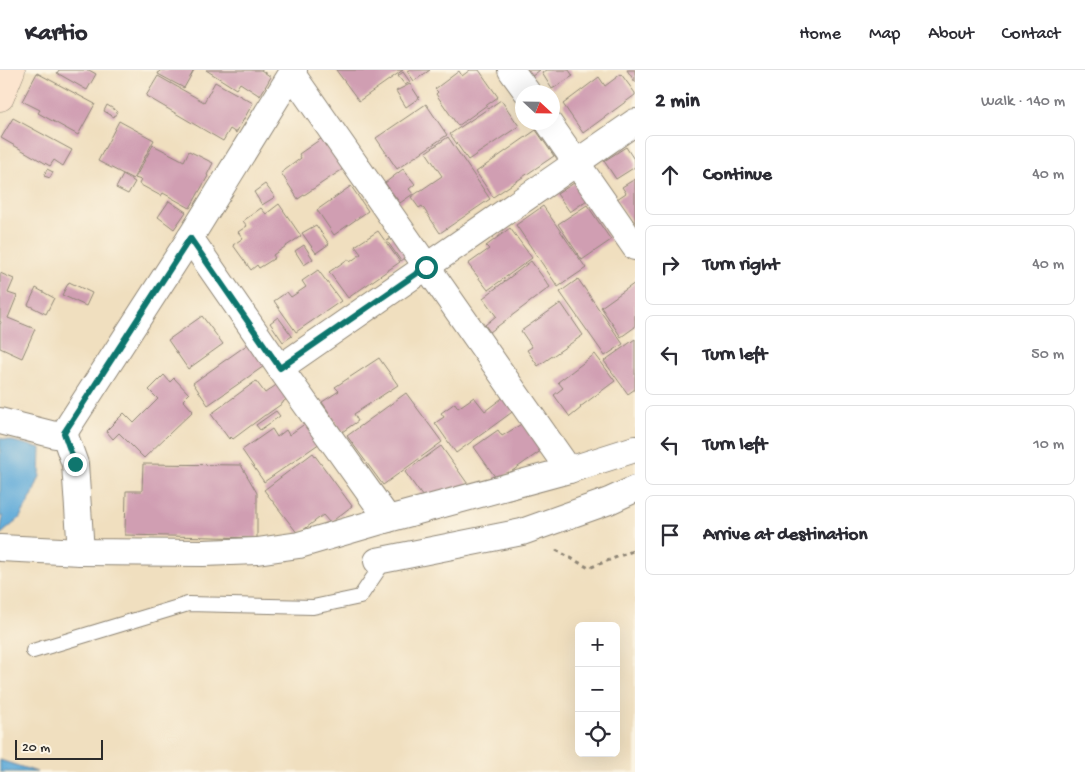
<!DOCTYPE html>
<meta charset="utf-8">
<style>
body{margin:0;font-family:"Gochi Hand",sans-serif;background:#f2f2f3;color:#2b2b33}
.controls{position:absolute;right:15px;bottom:15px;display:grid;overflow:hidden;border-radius:8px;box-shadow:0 5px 20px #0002}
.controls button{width:45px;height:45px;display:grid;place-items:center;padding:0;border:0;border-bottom:1px solid #e1e1e2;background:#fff;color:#2b2b33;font:25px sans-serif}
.compass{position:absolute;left:515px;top:15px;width:45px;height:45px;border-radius:50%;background:#fff;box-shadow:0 5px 20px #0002;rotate:112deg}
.scale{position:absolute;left:15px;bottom:12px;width:88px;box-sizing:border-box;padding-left:5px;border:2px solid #2b2b2b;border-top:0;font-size:14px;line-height:18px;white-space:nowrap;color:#2b2b2b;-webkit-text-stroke:4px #fcf5e5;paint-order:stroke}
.stop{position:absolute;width:15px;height:15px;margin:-11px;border:4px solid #0f766e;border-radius:50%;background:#fff}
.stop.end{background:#0f766e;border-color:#fff;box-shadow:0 1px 5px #0008}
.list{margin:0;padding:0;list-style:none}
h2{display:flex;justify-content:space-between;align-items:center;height:65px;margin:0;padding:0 20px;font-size:21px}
h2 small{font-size:16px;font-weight:400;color:#7c7c81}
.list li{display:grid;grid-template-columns:32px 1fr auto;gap:15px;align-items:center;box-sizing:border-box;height:80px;margin:0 10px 10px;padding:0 10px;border:1px solid #e1e1e2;border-radius:8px}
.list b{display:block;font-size:19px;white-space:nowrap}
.list em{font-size:16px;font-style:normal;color:#7c7c81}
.icon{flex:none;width:28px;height:28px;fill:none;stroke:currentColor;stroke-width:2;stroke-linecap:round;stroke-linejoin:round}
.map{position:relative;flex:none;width:635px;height:702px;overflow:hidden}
header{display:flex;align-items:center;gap:30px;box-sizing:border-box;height:70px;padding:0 25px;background:#fff;border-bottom:1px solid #e1e1e2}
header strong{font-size:24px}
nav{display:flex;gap:28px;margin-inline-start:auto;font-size:18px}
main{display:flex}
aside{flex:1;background:#fff}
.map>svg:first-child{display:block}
</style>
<header>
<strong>Kartio</strong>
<nav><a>Home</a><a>Map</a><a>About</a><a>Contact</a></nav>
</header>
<main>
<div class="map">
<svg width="635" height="702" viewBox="0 0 635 702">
<rect width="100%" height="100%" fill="#fcf5e5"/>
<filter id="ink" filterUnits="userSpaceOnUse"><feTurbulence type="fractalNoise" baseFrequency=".02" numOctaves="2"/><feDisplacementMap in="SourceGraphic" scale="10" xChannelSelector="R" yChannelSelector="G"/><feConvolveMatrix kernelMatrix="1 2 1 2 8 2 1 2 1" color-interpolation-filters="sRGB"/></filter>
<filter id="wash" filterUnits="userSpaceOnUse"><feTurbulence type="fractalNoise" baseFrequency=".0096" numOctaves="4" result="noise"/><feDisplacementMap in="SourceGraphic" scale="20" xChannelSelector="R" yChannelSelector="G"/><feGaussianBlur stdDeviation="1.12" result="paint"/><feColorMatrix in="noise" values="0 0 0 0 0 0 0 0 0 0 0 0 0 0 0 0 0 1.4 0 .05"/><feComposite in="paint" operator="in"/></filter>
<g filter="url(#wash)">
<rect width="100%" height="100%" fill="#f0dfbf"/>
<!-- water -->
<g fill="#61abd9" stroke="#466b82">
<path d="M0 368 41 378 40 406 32 426 19 449 0 465 3 446 0 447Z"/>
<path d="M0 690 37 702H0Z"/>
</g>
<g id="blocks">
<!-- building -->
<g fill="#d09eb2">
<path d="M59 0H89L96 4 87 20 57 3Z"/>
<path d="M160 0H194L184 18 158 4Z"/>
<path d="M206 0H261L271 7 260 26 240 13 236 19Z"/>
<path d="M336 0H403L359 31Z"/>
<path d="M409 0H430L414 11 407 1Z"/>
<path d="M470 0H479L498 27 458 56 436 24 438 22 435 19 459 1 462 6Z"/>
<path d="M526 0H540L531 7Z"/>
<path d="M547 0H569L573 6 552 19 542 3Z"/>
<path d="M627 0H635V12Z"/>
<path d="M403 2 410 12 405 15 398 6Z"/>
<path d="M37 3 95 34 78 65 38 43 40 40 22 31Z"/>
<path d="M621 4 635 23V25L583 63 563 34 599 7 605 16Z"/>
<path d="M158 6 204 32 215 12 253 33 236 63 230 59 223 71 146 26Z"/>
<path d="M410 14 419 28 406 37 396 21Z"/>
<path d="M501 30 519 56 468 90 450 64Z"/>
<path d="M426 34 447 65 397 99 376 68Z"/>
<path d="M107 35 117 41 114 47 104 41Z"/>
<path d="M13 48 72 80 63 96 54 90 50 96 1 68Z"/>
<path d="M119 51 154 70 133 109 98 91Z"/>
<path d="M536 60 554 86 493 127 476 102Z"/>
<path d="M325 66 346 97 298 129 281 103 301 88 299 84Z"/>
<path d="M448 67 490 129 440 163 422 136 419 138 411 127 442 106 426 82Z"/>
<path d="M153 75 184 91 189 81 213 93 207 105 208 106 190 138 163 123 161 126 139 114 141 110 135 108Z"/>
<path d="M626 77 635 91V97L616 109 604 91Z"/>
<path d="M47 99 53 102 50 108 44 106Z"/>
<path d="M403 99 415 114 409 119 413 124 400 133 385 113Z"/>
<path d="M123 105 135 112 128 124 116 118Z"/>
<path d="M635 109V153L633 154 617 129 626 123 622 117Z"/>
<path d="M574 113 587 130 570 142 557 124Z"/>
<path d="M265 114 275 127 262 135 254 122Z"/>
<path d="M351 116 368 141 334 165 317 140Z"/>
<path d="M169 131 186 142 174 159 158 147Z"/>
<path d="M279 134 301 166 273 185 275 188 259 198 257 195 251 200 233 175 243 168 238 162 247 156 243 151 261 138 266 144Z"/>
<path d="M587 135 611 170 582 190 558 154Z"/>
<path d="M543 136 586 198 558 217 516 155Z"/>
<path d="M316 155 329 174 316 183 302 163Z"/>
<path d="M510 158 532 188 488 220 468 194 489 179 486 176Z"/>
<path d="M378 161 400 192 348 228 329 202 348 189 350 192 361 184 355 176Z"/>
<path d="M394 166 408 186 401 191 387 171Z"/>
<path d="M304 175 313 189 304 195 295 181Z"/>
<path d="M531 191 550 217 490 262 485 255 496 246 483 228Z"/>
<path d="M318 200 341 231 296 262 274 231 287 222 291 227 306 217 302 211Z"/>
<path d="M0 203 14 209 8 223 17 226 8 248 35 259 22 288 0 278V255L1 252 0 251Z"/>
<path d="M578 209 623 274 605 286 560 222Z"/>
<path d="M69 212 92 223 86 236 62 225Z"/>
<path d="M635 213V257L621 267 601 237Z"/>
<path d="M36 218 54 228 46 244 28 235Z"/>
<path d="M561 233 583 265 538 296 527 280 532 277 521 261Z"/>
<path d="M202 246 223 274 188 299 168 270Z"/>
<path d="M278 247 292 266 283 272 270 253Z"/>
<path d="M635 269V319L628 324 604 291Z"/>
<path d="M251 272 267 294 208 335 193 313Z"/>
<path d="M595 284 615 311 580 337 581 338 570 347 554 325 563 318 558 312Z"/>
<path d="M379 288 398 315 354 344 358 351 342 362 322 332 339 321 335 317Z"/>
<path d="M164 305 170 312 174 308 189 324 183 330 193 341 144 388 119 363 113 369 106 361 124 343 134 353 158 329 149 320Z"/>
<path d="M256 311 265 323 279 313 289 327 283 332V333L266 345H265L233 369 231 367 229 369 211 344Z"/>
<path d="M406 323 442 372 383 415 347 366Z"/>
<path d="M505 326 515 340 456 383 435 353 444 347 441 343 455 333 458 338 474 327 485 341Z"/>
<path d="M276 341 280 346 260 360 256 355Z"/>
<path d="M306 353 320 373 264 412 242 380 272 359 277 367 286 360 289 365Z"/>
<path d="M523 353 542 380 498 411 474 377 498 360 502 366Z"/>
<path d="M441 376 470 417 425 430 405 402Z"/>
<path d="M313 383 352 436 330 453 323 445 298 464 264 420Z"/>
<path d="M143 394 241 395 257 423V468L125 465 126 421H142Z"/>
</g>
</g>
</g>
<g filter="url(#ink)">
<use href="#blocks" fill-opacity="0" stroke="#8e8575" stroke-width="1"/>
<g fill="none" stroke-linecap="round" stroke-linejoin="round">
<defs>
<path id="lane" d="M33 581 188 534 313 537 360 527 385 490"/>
<g id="street">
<path d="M511 0 527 22"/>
<path d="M292 4 569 400"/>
<path d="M548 52 635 177"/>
<path d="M190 168 280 298 388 449"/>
<path d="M280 298 635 52"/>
<path d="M0 351 55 365 64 363 190 168 294 0"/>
<path d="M64 363 75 394 81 482"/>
<path d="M0 478 81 482 203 483 257 481 299 475 388 449 569 400 635 379"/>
<path d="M377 491 522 462 609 431 635 419"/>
</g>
<path id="secondary" d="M0 27 11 0"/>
</defs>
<!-- lane casing -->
<use href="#lane" stroke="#8e8575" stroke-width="16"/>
<!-- street casing -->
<use href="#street" stroke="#8e8575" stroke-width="28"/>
<!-- secondary casing -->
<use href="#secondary" stroke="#8e8575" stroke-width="29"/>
<!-- path -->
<path stroke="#8e8575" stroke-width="3" stroke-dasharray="4 4" stroke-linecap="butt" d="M556 480 589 498 635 480"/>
<!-- lane -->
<use href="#lane" stroke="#fff" stroke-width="14"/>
<!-- street -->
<use href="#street" stroke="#fff" stroke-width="26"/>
<!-- secondary -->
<use href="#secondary" stroke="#fce5cf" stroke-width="28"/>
</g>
</g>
<g fill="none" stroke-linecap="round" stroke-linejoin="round" filter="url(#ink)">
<!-- route -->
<path stroke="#0f766e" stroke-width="6" d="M75 394 64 363 190 168 280 298 426 197"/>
</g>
</svg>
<div class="controls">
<button>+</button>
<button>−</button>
<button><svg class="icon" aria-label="locate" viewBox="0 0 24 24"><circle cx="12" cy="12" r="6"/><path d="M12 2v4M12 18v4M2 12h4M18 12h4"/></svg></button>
</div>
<svg class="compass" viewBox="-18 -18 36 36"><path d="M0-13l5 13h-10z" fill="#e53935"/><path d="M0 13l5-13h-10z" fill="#7c7c81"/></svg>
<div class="scale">20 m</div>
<div class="stop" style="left:426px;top:197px"></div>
<div class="stop end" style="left:75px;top:394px"></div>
</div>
<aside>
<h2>2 min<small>Walk · 140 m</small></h2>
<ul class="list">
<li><svg class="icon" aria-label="ahead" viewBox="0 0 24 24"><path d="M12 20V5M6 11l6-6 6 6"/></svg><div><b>Continue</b></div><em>40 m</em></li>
<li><svg class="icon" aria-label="right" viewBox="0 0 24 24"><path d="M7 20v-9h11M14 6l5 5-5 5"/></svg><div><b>Turn right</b></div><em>40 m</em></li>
<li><svg class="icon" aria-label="left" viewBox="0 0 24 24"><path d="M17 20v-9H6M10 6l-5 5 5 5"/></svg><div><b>Turn left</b></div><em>50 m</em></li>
<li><svg class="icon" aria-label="left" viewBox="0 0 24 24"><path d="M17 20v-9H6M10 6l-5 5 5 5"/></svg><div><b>Turn left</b></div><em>10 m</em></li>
<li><svg class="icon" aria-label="arrive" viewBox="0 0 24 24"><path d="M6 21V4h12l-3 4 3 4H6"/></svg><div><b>Arrive at destination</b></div></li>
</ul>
</aside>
</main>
